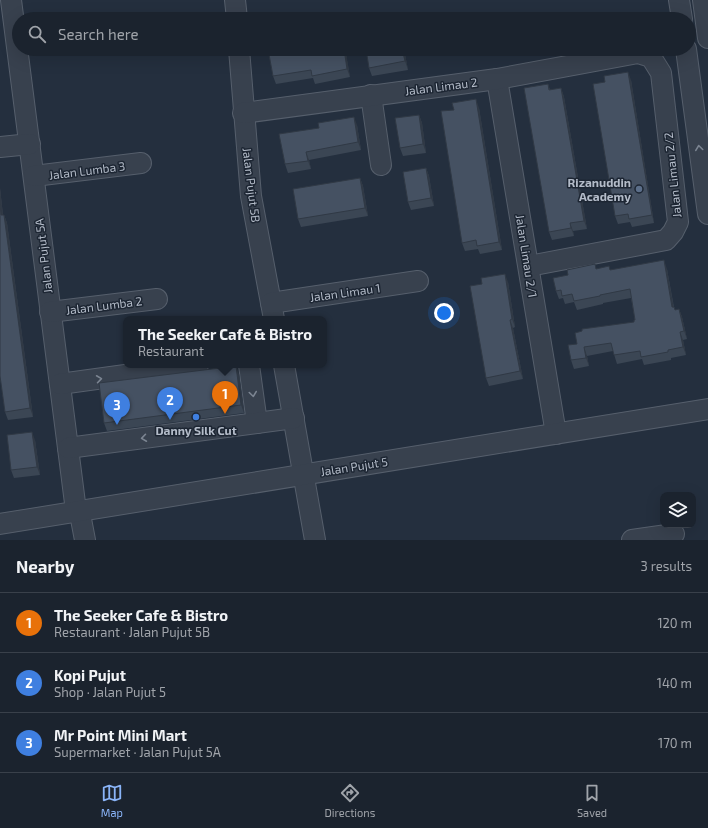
<!DOCTYPE html>
<meta charset="utf-8">
<style>
body{margin:0;font-family:"Exo 2",sans-serif;background:#242b36;color:#f1f3f6}
.controls{position:absolute;right:12px;bottom:12px;display:grid;overflow:hidden;border-radius:8px;box-shadow:0 4px 16px #0002}
.controls button{width:36px;height:36px;display:grid;place-items:center;padding:0;border:0;border-bottom:1px solid #39404a;background:#1b232e;color:#f1f3f6;font:20px sans-serif}
.you{position:absolute;left:444px;top:313px;width:14px;height:14px;margin:-10px;border:3px solid #fff;border-radius:50%;background:#1a73e8;box-shadow:0 0 0 6px #1a73e833}
.badge{display:grid;place-items:center;width:26px;height:26px;border-radius:50%;background:#8ab4f8;color:#fff;font-size:13px;font-weight:700}
.pin{position:absolute;translate:-50% -33px;filter:drop-shadow(0 1px 2px #0008)}
.pin::after{content:'';position:absolute;top:21px;width:14px;height:12px;background:inherit;clip-path:polygon(0 0,100% 0,50% 100%)}
.popup{position:absolute;left:123px;top:316px;width:204px;height:52px;box-sizing:border-box;display:grid;place-content:center;border-radius:8px;background:#1b232e;filter:drop-shadow(0 1px 3px #0005);font-size:13px;white-space:nowrap;color:#a0a4aa}
.popup b{font-size:15px;color:#f1f3f6}
.popup::after{content:'';position:absolute;left:50%;top:100%;margin-left:-8px;border:8px solid transparent;border-top-color:#1b232e}
.list{margin:0;padding:0;list-style:none}
h2{display:flex;justify-content:space-between;align-items:center;height:52px;margin:0;padding:0 16px;font-size:17px}
h2 small{font-size:13px;font-weight:400;color:#a0a4aa}
.list li{display:grid;grid-template-columns:26px 1fr auto;gap:12px;align-items:center;box-sizing:border-box;height:60px;padding:0 16px;border-top:1px solid #39404a}
.list b{display:block;font-size:15px;white-space:nowrap}
.list p{margin:0;font-size:13px;white-space:nowrap;color:#a0a4aa}
.list em{font-size:13px;font-style:normal;color:#a0a4aa}
.icon{flex:none;width:22px;height:22px;fill:none;stroke:currentColor;stroke-width:2;stroke-linecap:round;stroke-linejoin:round}
.map{position:relative;flex:none;width:708px;height:540px;overflow:hidden}
.search{position:absolute;background:#1b232e;box-shadow:0 4px 16px #0002;left:12px;right:12px;top:12px;height:44px;display:flex;align-items:center;gap:10px;box-sizing:border-box;padding:0 14px;border-radius:22px;color:#a0a4aa;font-size:15px}
.sheet{height:232px;background:#1b232e}
nav{display:flex;justify-content:space-around;align-items:center;box-sizing:border-box;height:56px;border-top:1px solid #39404a;background:#1b232e;font-size:11px;color:#a0a4aa}
nav a{display:grid;justify-items:center;gap:2px}
nav .on{color:#8ab4f8}
.map>svg:first-child{display:block}
</style>
<div class="map">
<svg width="708" height="540" viewBox="0 0 708 540">
<rect width="100%" height="100%" fill="#242f3e"/>
<g fill="none" stroke-linecap="round" stroke-linejoin="round">
<defs>
<g id="minor">
<path d="M11 0 76 511 81 519 85 540"/>
<path d="M235 0 237 19"/>
<path d="M679 0 682 19"/>
<path d="M703 0 708 38"/>
<path d="M239 49 251 196 274 319"/>
<path d="M686 49 708 214"/>
<path d="M497 79 556 434"/>
<path d="M371 95 381 165"/>
<path d="M243 113 497 79 638 53 651 57 661 73 678 222 673 232 666 240 529 266"/>
<path d="M0 147 30 144"/>
<path d="M34 176 141 163"/>
<path d="M271 303 418 281"/>
<path d="M50 312 157 299"/>
<path d="M249 365 257 423"/>
<path d="M284 365 315 540"/>
<path d="M60 384 198 365"/>
<path d="M68 448 294 418"/>
<path d="M0 524 708 409"/>
<path d="M632 540 674 534"/>
</g>
</defs>
<!-- minor casing -->
<use href="#minor" stroke="#565f6c" stroke-width="22"/>
<!-- minor -->
<use href="#minor" stroke="#38414e" stroke-width="20"/>
</g>
<!-- wall -->
<g fill="#3b4654">
<path d="M268 49H293L294 52 311 49H345L350 77 315 84 313 78 276 84 273 76Z"/>
<path d="M404 49 408 70 372 76 369 68Z"/>
<path d="M631 80 654 223 632 227 630 222 618 224 615 216Z"/>
<path d="M548 84 550 90 561 88 564 97 587 229 573 231 574 236 552 240 549 232Z"/>
<path d="M479 108 502 250 480 254 478 249 465 251 462 243Z"/>
<path d="M419 115 422 123 426 153 403 156 400 148Z"/>
<path d="M357 125 361 150 309 160 311 169 288 173 285 164 279 134Z"/>
<path d="M426 168 429 176 434 206 411 210 408 202Z"/>
<path d="M360 178 363 186 368 216 301 227 298 219Z"/>
<path d="M0 188 3 215H4L7 223 33 417 8 420 5 412 0 376Z"/>
<path d="M596 269 611 270 667 269 674 307 675 310 679 309 682 317 687 339 683 340 686 355 671 358V360L644 365 642 359 617 364 613 351 587 356 589 366 574 369 571 360 577 344 634 322 635 320 631 298 603 303V304L577 310 574 302 565 304 563 298 559 299 556 291Z"/>
<path d="M508 282 515 327 513 328 523 379 489 386 486 378Z"/>
<path d="M239 374 244 413 107 431 104 423Z"/>
<path d="M35 440 40 475 14 478 11 470Z"/>
</g>
<!-- shaded-wall -->
<g fill="#303945">
<path d="M344 49H345L346 52 350 77 347 69Z"/>
<path d="M402 49H404L408 70 405 61Z"/>
<path d="M628 72 631 80 654 223 652 215Z"/>
<path d="M561 88 564 97 587 229 584 221Z"/>
<path d="M476 99 479 108 502 250 499 242Z"/>
<path d="M419 115 422 123 426 153 423 144Z"/>
<path d="M354 117 357 125 361 150 358 142Z"/>
<path d="M306 152 309 160 311 169 308 161Z"/>
<path d="M426 168 429 176 434 206 431 198Z"/>
<path d="M360 178 363 186 368 216 365 208Z"/>
<path d="M0 188 4 224 1 215 0 204Z"/>
<path d="M4 215 7 223 33 417 30 408Z"/>
<path d="M570 223 573 231 574 236 571 228Z"/>
<path d="M664 260 667 269 675 315 672 307Z"/>
<path d="M505 274 508 282 515 327 512 319Z"/>
<path d="M679 309 682 317 687 339 684 331Z"/>
<path d="M510 320 513 328 523 379 520 371Z"/>
<path d="M680 332 683 340 686 355 683 347Z"/>
<path d="M584 347 587 356 589 366 586 358Z"/>
<path d="M236 366 239 374 244 413 241 405Z"/>
<path d="M32 432 35 440 40 475 37 467Z"/>
</g>
<!-- building -->
<g fill="#455162" stroke="#303945">
<path d="M268 49H292L293 52 311 49H344L347 69 312 76 311 70 273 76Z"/>
<path d="M366 49H402L405 61 369 68Z"/>
<path d="M628 72 652 215 629 219 628 214 615 216 593 84 605 82 604 76Z"/>
<path d="M548 84 549 90 561 88 584 221 570 223 571 228 549 232 524 88Z"/>
<path d="M476 99 499 242 477 246 476 240 462 243 441 111 454 110 452 103Z"/>
<path d="M419 115 423 144 400 148 395 118Z"/>
<path d="M354 117 358 142 306 152 308 161 285 164 279 134 319 128 318 123Z"/>
<path d="M426 168 431 198 408 202 403 172Z"/>
<path d="M360 178 365 208 298 219 293 189Z"/>
<path d="M0 204 1 215H4L30 408 5 412 0 376Z"/>
<path d="M664 260 672 307H674L675 310 679 309 684 331 680 332 683 347 668 350V352L641 357 640 351 614 355 611 343 584 347 586 358 571 360 568 345 577 344 575 333 582 331V329L634 322V320H635L630 289 600 295V296L574 301 572 294 562 296 561 290 556 291 553 278 568 275 567 270 595 264 596 269 609 266 610 270Z"/>
<path d="M505 274 512 319 510 320 520 371 486 378 470 286 482 284 481 278Z"/>
<path d="M236 366 241 405 104 423 99 383Z"/>
<path d="M32 432 37 467 11 470 7 435Z"/>
</g>
<!-- one-way arrows -->
<defs><path id="oneway-chevron" d="M-2-3.5L2.5 0L-2 3.5" fill="none" stroke-width="1.6" stroke-linecap="round" stroke-linejoin="round"/></defs>
<g stroke="#7c8592">
<use href="#oneway-chevron" transform="translate(699 148) rotate(-98)"/>
<use href="#oneway-chevron" transform="translate(99 379) rotate(-8)"/>
<use href="#oneway-chevron" transform="translate(253 394) rotate(82)"/>
<use href="#oneway-chevron" transform="translate(144 438) rotate(172)"/>
</g>
<!-- markers -->
<circle fill="#5c6f8a" stroke="#1d2633" stroke-width="1.5" cx="639" cy="189" r="4"/>
<circle fill="#3f7fe0" stroke="#1d2633" stroke-width="1.5" cx="196" cy="417" r="4"/>
<g text-anchor="middle" dominant-baseline="central" stroke-width="3" stroke-linejoin="round" paint-order="stroke">
<!-- street labels -->
<g font-size="12" fill="#b4bcc9" stroke="#1d2633">
<text transform="translate(441 86) rotate(-7)">Jalan Limau 2</text>
<text transform="translate(87 170) rotate(-7)">Jalan Lumba 3</text>
<text transform="translate(672 175) rotate(-96)">Jalan Limau 2/2</text>
<text transform="translate(252 185) rotate(83)">Jalan Pujut 5B</text>
<text transform="translate(43 256) rotate(-97)">Jalan Pujut 5A</text>
<text transform="translate(527 256) rotate(81)">Jalan Limau 2/1</text>
<text transform="translate(345 292) rotate(-8)">Jalan Limau 1</text>
<text transform="translate(104 305) rotate(-7)">Jalan Lumba 2</text>
<text transform="translate(354 466) rotate(-9)">Jalan Pujut 5</text>
</g>
<!-- poi labels -->
<g font-size="12" font-weight="bold" fill="#b4bcc9" stroke="#1d2633" text-anchor="end">
<text x="631" y="182">Rizanuddin<tspan x="631" dy="14">Academy</tspan></text>
<text x="196" y="430" text-anchor="middle">Danny Silk Cut</text>
</g>
</g>
</svg>
<div class="controls">
<button><svg class="icon" aria-label="layers" viewBox="0 0 24 24"><path d="M12 4l9 5-9 5-9-5zM3 14l9 5 9-5"/></svg></button>
</div>
<div class="you"></div>
<div class="pin badge" style="left:225px;top:414px;background:#e8710a">1</div>
<div class="popup"><b>The Seeker Cafe &amp; Bistro</b>Restaurant</div>
<div class="pin badge" style="left:170px;top:420px;background:#3f7fe0">2</div>
<div class="pin badge" style="left:117px;top:425px;background:#3f7fe0">3</div>
<div class="search"><svg class="icon" aria-label="search" viewBox="0 0 24 24"><circle cx="10" cy="10" r="6"/><path d="M15 15l6 6"/></svg>Search here</div>
</div>
<section class="sheet">
<h2>Nearby<small>3 results</small></h2>
<ul class="list">
<li><span class="badge" style="background:#e8710a">1</span><div><b>The Seeker Cafe &amp; Bistro</b><p>Restaurant · Jalan Pujut 5B</p></div><em>120 m</em></li>
<li><span class="badge" style="background:#3f7fe0">2</span><div><b>Kopi Pujut</b><p>Shop · Jalan Pujut 5</p></div><em>140 m</em></li>
<li><span class="badge" style="background:#3f7fe0">3</span><div><b>Mr Point Mini Mart</b><p>Supermarket · Jalan Pujut 5A</p></div><em>170 m</em></li>
</ul>
</section>
<nav>
<a class="on"><svg class="icon" aria-label="map" viewBox="0 0 24 24"><path d="M3 6l6-2 6 2 6-2v14l-6 2-6-2-6 2zM9 4v14M15 6v14"/></svg>Map</a>
<a><svg class="icon" aria-label="directions" viewBox="0 0 24 24"><path d="M12 3l9 9-9 9-9-9zM9 14v-3h6M13 9l2 2-2 2"/></svg>Directions</a>
<a><svg class="icon" aria-label="saved" viewBox="0 0 24 24"><path d="M7 4h10v16l-5-4-5 4z"/></svg>Saved</a>
</nav>
